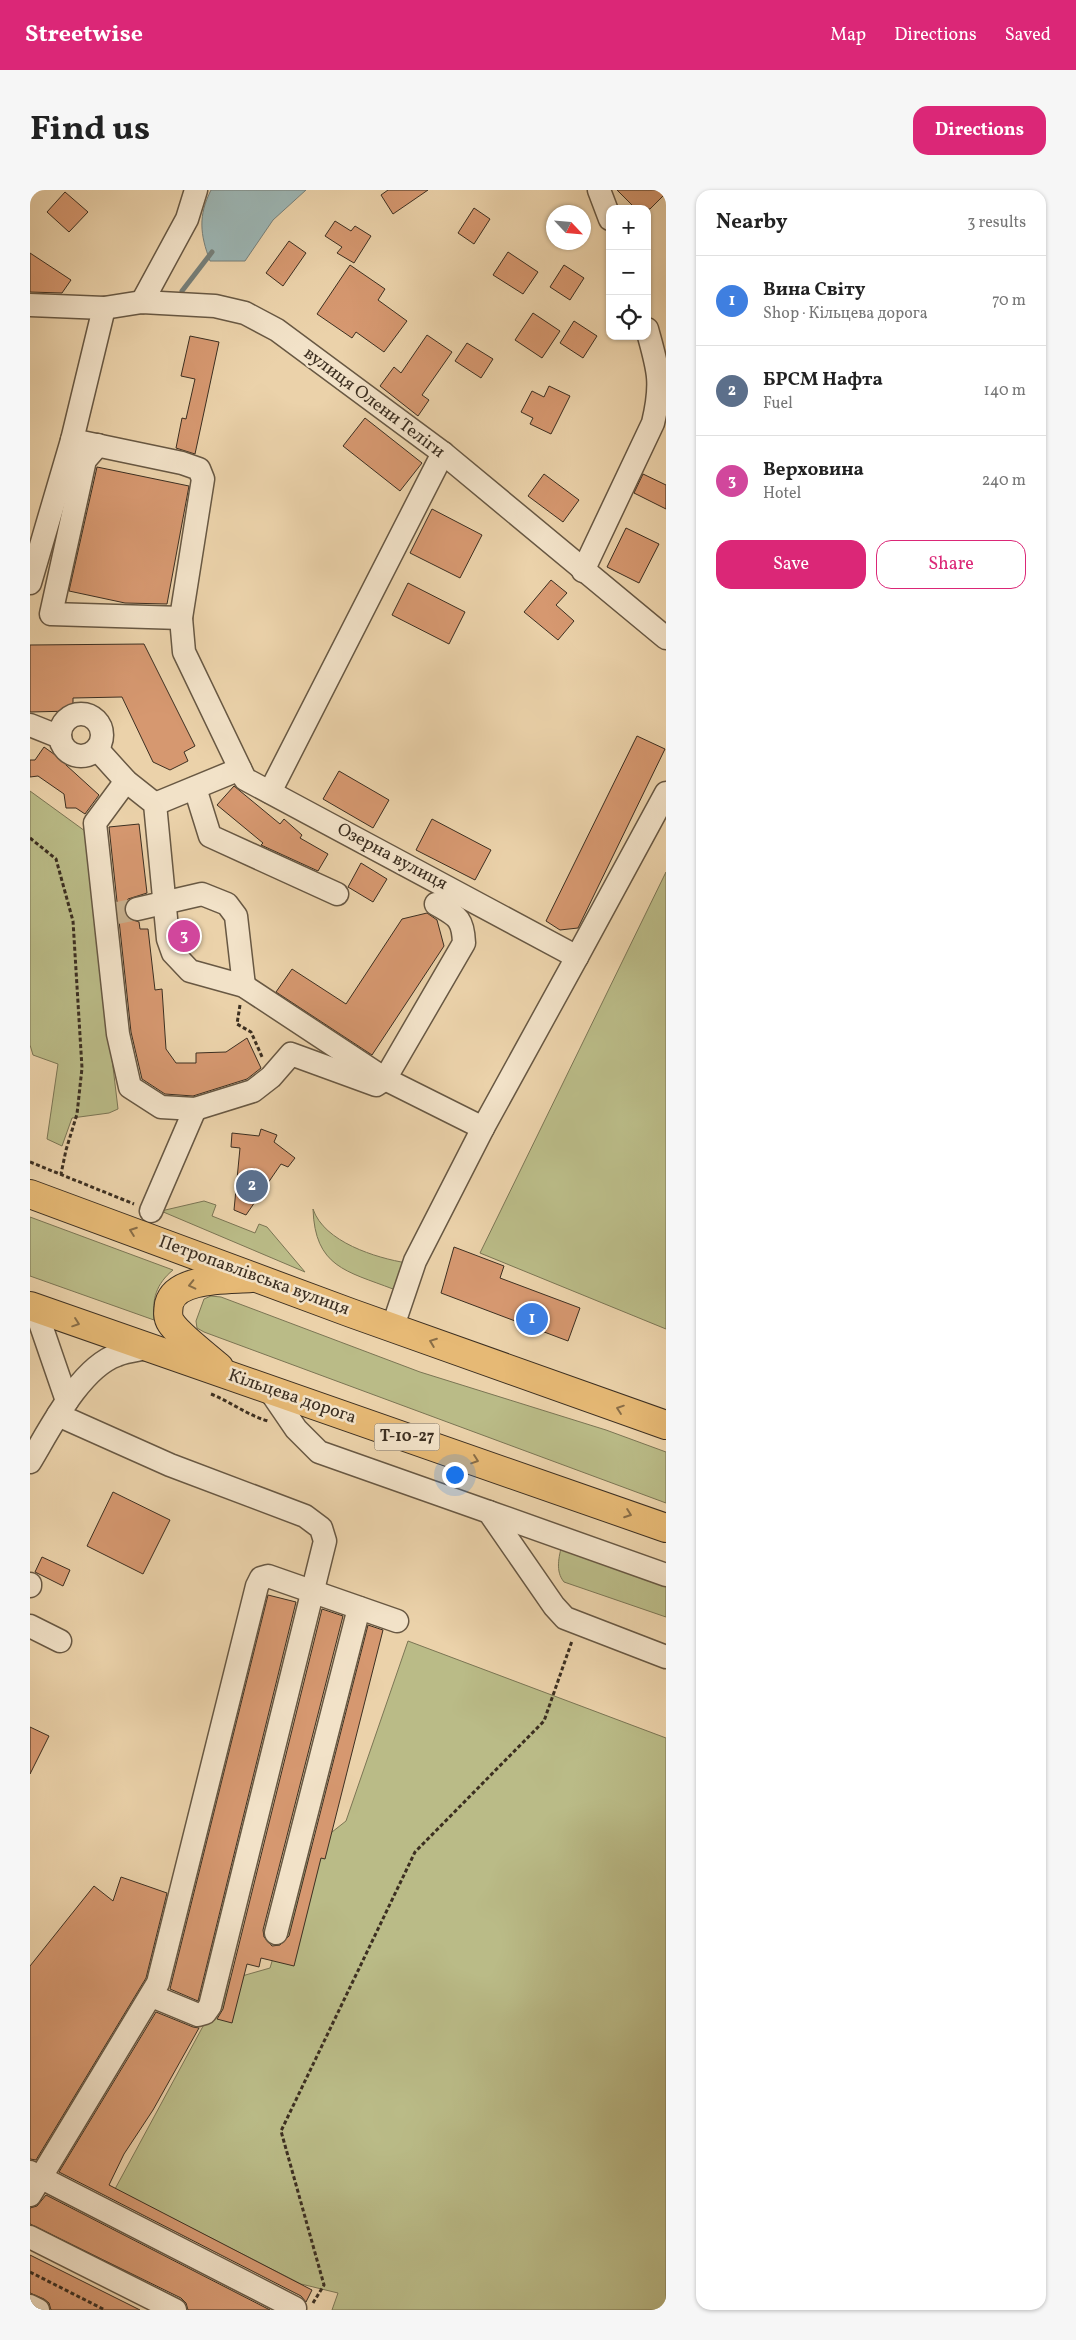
<!DOCTYPE html>
<meta charset="utf-8">
<style>
body{margin:0;font-family:Vollkorn,serif;background:#f6f6f6;color:#222}
.controls{position:absolute;right:15px;top:15px;display:grid;overflow:hidden;border-radius:10px;box-shadow:0 1px 4px #0004}
.controls button{width:45px;height:45px;display:grid;place-items:center;padding:0;border:0;border-bottom:1px solid #e0e0e0;background:#fff;color:#222;font:25px sans-serif}
.compass{position:absolute;left:516px;top:15px;width:45px;height:45px;border-radius:50%;background:#fff;box-shadow:0 1px 4px #0004;rotate:116deg}
.you{position:absolute;left:424px;top:1284px;width:18px;height:18px;margin:-12px;border:4px solid #fff;border-radius:50%;background:#1a73e8;box-shadow:0 0 0 8px #1a73e833}
.badge{display:grid;place-items:center;width:32px;height:32px;border-radius:50%;background:#db2777;color:#fff;font-size:16px;font-weight:700}
.pin{position:absolute;translate:-50% -50%;border:2px solid #fff;box-shadow:0 1px 5px #0006}
.list{margin:0;padding:0;list-style:none}
h2{display:flex;justify-content:space-between;align-items:center;height:65px;margin:0;padding:0 20px;font-size:21px}
h2 small{font-size:16px;font-weight:400;color:#767676}
.list li{display:grid;grid-template-columns:32px 1fr auto;gap:15px;align-items:center;box-sizing:border-box;height:90px;padding:0 20px;border-top:1px solid #e0e0e0}
.list b{display:block;font-size:19px;white-space:nowrap}
.list p{margin:0;font-size:16px;white-space:nowrap;color:#767676}
.list em{font-size:16px;font-style:normal;color:#767676}
.actions{display:flex;gap:10px;padding:15px 20px}
.actions a{flex:1;padding:11px 0;border:1px solid #db2777;border-radius:15px;text-align:center;font-size:18px;color:#db2777}
.actions .main{background:#db2777;color:#fff}
.icon{flex:none;width:28px;height:28px;fill:none;stroke:currentColor;stroke-width:2;stroke-linecap:round;stroke-linejoin:round}
.map{position:relative;flex:none;width:636px;height:2120px;overflow:hidden;border-radius:15px}
header{display:flex;align-items:center;gap:30px;box-sizing:border-box;height:70px;padding:0 25px;background:#db2777;color:#fff}
header strong{font-size:24px}
nav{display:flex;gap:28px;margin-inline-start:auto;font-size:18px}
.intro{display:flex;align-items:center;justify-content:space-between;box-sizing:border-box;height:120px;padding:0 30px}
h1{margin:0;font-size:35px}
.button{padding:12px 22px;border-radius:15px;background:#db2777;color:#fff;font-size:18px;font-weight:700}
main{display:flex;gap:30px;padding:0 30px}
aside{flex:1;background:#fff;border-radius:15px;box-shadow:0 1px 4px #0004}
.map>svg:first-child{display:block}
</style>
<header>
<strong>Streetwise</strong>
<nav><a>Map</a><a>Directions</a><a>Saved</a></nav>
</header>
<div class="intro"><h1>Find us</h1><a class="button">Directions</a></div>
<main>
<div class="map">
<svg width="636" height="2120" viewBox="0 0 636 2120">
<rect width="100%" height="100%" fill="#ebd2aa"/>
<filter id="stains"><feTurbulence type="fractalNoise" baseFrequency=".004" numOctaves="4"/><feColorMatrix values="0 0 0 0 .2 0 0 0 0 .09 0 0 0 0 .02 0 0 0 .5 -.17"/></filter>
<radialGradient id="worn" r=".72"><stop offset=".6" stop-color="#630" stop-opacity="0"/><stop offset="1" stop-color="#630" stop-opacity=".3"/></radialGradient>
<!-- green -->
<g fill="#babb87" stroke="#7b7554">
<path d="M0 601 55 641 88 919 79 923 42 928 32 956 17 949 28 874 3 865 0 855Z"/>
<path d="M636 682V1139L450 1063Z"/>
<path d="M174 1011 186 1015 182 1026 225 1043 229 1034 237 1037 275 1082 131 1021Z"/>
<path d="M283 1019C294 1052 346 1068 377 1073L363 1099C316 1081 285 1077 283 1019Z"/>
<path d="M0 1027 143 1080C126 1094 122 1109 124 1130L0 1086Z"/>
<path d="M181 1106 191 1107 390 1182 576 1240 636 1262V1313L174 1142 167 1138 166 1131 174 1109Z"/>
<path d="M532 1354 636 1392V1427L534 1392C525 1381 529 1367 532 1354Z"/>
<path d="M378 1451 636 1548V2120H302L308 2103 271 2094 85 1999 198 1790 240 1778 274 1664 316 1631Z"/>
</g>
<!-- water -->
<path fill="#9cb5b3" stroke="#767f79" d="M181 0H276L243 30 215 71H180C170 44 168 26 181 0Z"/>
<g fill="none" stroke-linecap="round" stroke-linejoin="round">
<!-- stream -->
<path stroke="#767f79" stroke-width="5" d="M152 101 182 62"/>
</g>
<!-- building -->
<g fill="#d69870" stroke="#3c2f21">
<path d="M358 0H398L363 24 351 5Z"/>
<path d="M587 0H636V3L620 19H606Z"/>
<path d="M35 2 58 22 39 42 17 22Z"/>
<path d="M444 18 460 29 444 54 428 43Z"/>
<path d="M305 31 321 41 325 36 341 46 324 73 307 63 312 57 295 46Z"/>
<path d="M259 51 276 63 253 96 236 83Z"/>
<path d="M478 62 508 82 493 104 463 85Z"/>
<path d="M0 63 41 90 32 103 0 102Z"/>
<path d="M320 75 355 99 348 110 377 131 354 162 326 142 322 148 287 124Z"/>
<path d="M534 75 554 88 540 110 520 97Z"/>
<path d="M503 123 530 141 512 168 485 150Z"/>
<path d="M544 131 567 146 553 168 530 153Z"/>
<path d="M397 145 422 162 392 205 399 210 388 226 350 196 364 177 371 183Z"/>
<path d="M160 146 189 152 165 264 146 258 152 228 156 229 165 189 151 186Z"/>
<path d="M437 153 463 169 451 188 425 171Z"/>
<path d="M519 196 540 206 521 244 500 234 503 228 491 222 502 201 514 207Z"/>
<path d="M335 228 392 273 370 301 313 256Z"/>
<path d="M67 277 159 296 137 414 95 413 39 401Z"/>
<path d="M514 284 549 310 533 332 498 306Z"/>
<path d="M613 284 636 295V319L604 303Z"/>
<path d="M402 319 452 345 430 388 380 363Z"/>
<path d="M596 338 629 354 609 393 577 377Z"/>
<path d="M521 390 537 403 526 415 544 431 528 450 494 422Z"/>
<path d="M378 393 435 422 419 454 362 425Z"/>
<path d="M114 454 165 556 154 562 158 571 140 580 123 572 92 507 43 508V521L0 522V455Z"/>
<path d="M607 546 635 559 548 738 530 740 516 731Z"/>
<path d="M14 557 38 574 36 575 69 605 55 624 46 618H36L34 604 8 586 0 587V570H5Z"/>
<path d="M309 581 359 610 343 638 293 609Z"/>
<path d="M204 596 250 634 254 629 272 645 270 648 298 664 288 681 231 655 233 653 187 615Z"/>
<path d="M402 629 461 660 445 690 386 660Z"/>
<path d="M109 634 117 703 98 709 95 715 94 721 98 728 109 732 110 739H118L125 800 132 799 136 859 146 873H166V863L196 862 217 848 231 878 217 889 163 906 135 904 112 889 101 842 79 637Z"/>
<path d="M331 673 357 689 343 712 318 697Z"/>
<path d="M397 723 407 730 414 756 342 865 246 802 262 779 316 814 372 729Z"/>
<path d="M231 939 247 945 244 952 265 968 258 977 251 974 216 1025 204 1020 210 958 201 957 202 943 229 946Z"/>
<path d="M424 1057 474 1076 470 1088 550 1118 538 1151 411 1103Z"/>
<path d="M83 1302 140 1330 113 1384 57 1356Z"/>
<path d="M12 1367 40 1380 33 1396 5 1382Z"/>
<path d="M238 1405 266 1412 168 1811 140 1799Z"/>
<path d="M292 1419 313 1426 233 1740 234 1747 242 1756 250 1755 259 1746 338 1435 353 1440 295 1669 291 1668 264 1776 231 1768 229 1777 217 1774 202 1833 187 1829 193 1819Z"/>
<path d="M0 1537 19 1546 0 1584Z"/>
<path d="M91 1687 137 1703 116 1788 6 1970 0 1969V1776L64 1696 83 1711Z"/>
<path d="M126 1822 163 1837 169 1838 123 1920 94 1964 79 1995 282 2100 276 2112 271 2106 29 1982Z"/>
<path d="M16 2005 240 2120H158L156 2113 151 2108 0 2034V2018L7 2016Z"/>
<path d="M0 2065 110 2120H21L19 2113 14 2109 0 2103Z"/>
</g>
<g fill="none" stroke-linecap="round" stroke-linejoin="round">
<!-- minor-tunnel -->
<path stroke="#c8b18f" stroke-width="22" stroke-dasharray="22 11" stroke-linecap="butt" d="M82 724 107 719"/>
<defs>
<g id="minor">
<path d="M569 0 580 29"/>
<path d="M112 112 157 29 166 0"/>
<path d="M0 115 74 118 112 112 185 116 215 123 247 140 413 263 636 448"/>
<path d="M42 250 152 273 169 279 173 289 151 428 154 462 215 589 547 767 453 938 385 1071 363 1136"/>
<path d="M68 255 55 270 21 424 151 428"/>
<path d="M553 381 623 233C633 191 628 179 617 139"/>
<path d="M0 393 42 250 74 118"/>
<circle cx="51" cy="545" r="21"/>
<path d="M0 535 30 547"/>
<path d="M67 559 96 591 125 614 138 749 143 763 160 781 214 796 355 889 453 938"/>
<path d="M96 591 65 633 88 844 100 897 131 917 165 919 223 901 241 887 261 864 346 895 355 889 434 753C433 727 426 726 406 714"/>
<path d="M165 598 180 646 307 704"/>
<path d="M240 602 413 263"/>
<path d="M125 614 210 579"/>
<path d="M107 719 172 704 197 714 206 726 214 796"/>
<path d="M547 767 636 603"/>
<path d="M121 1021 165 919"/>
<path d="M5 1118 37 1211"/>
<path d="M238 1198 266 1239 289 1262 459 1322 524 1416 535 1428 636 1467"/>
<path d="M28 1225 140 1275 275 1326 291 1338 295 1351 180 1816 175 1823 168 1825 122 1806"/>
<path d="M0 1272C20 1239 50 1178 87 1165 96 1161 108 1160 117 1158"/>
<path d="M459 1322 636 1385"/>
<path d="M0 1394V1396"/>
<path d="M0 1436 30 1451"/>
<path d="M246 1743 329 1418"/>
<path d="M0 1982 265 2118"/>
<path d="M0 2005 128 1793 227 1396 231 1388 238 1386 367 1431"/>
<path d="M0 2047 145 2120"/>
<path d="M0 2116 8 2120"/>
</g>
<g id="highway">
<path d="M0 1004 321 1123 636 1235"/>
<path d="M0 1116 636 1338"/>
<path d="M189 1177C178 1168 147 1143 141 1133 137 1127 138 1121 139 1114 146 1087 198 1090 221 1088"/>
</g>
</defs>
<!-- minor casing -->
<use href="#minor" stroke="#685843" stroke-width="25"/>
<!-- highway casing -->
<use href="#highway" stroke="#3c2f21" stroke-width="30"/>
<!-- path -->
<g stroke="#3c2f21" stroke-width="3" stroke-dasharray="4 2.5" stroke-linecap="butt">
<path d="M0 648 26 669 43 731 52 878 47 924 36 960 31 984"/>
<path d="M210 815 207 834 221 842 233 869"/>
<path d="M0 972 104 1014"/>
<path d="M181 1204C201 1212 217 1225 238 1231"/>
<path d="M0 2082 75 2120"/>
<path d="M283 2113 294 2095 251 1941 385 1662 514 1531 542 1451"/>
</g>
<!-- minor -->
<use href="#minor" stroke="#f2e2c8" stroke-width="22"/>
<!-- highway -->
<use href="#highway" stroke="#e6b975" stroke-width="28"/>
</g>
<!-- one-way arrows -->
<defs><path id="oneway-chevron" d="M-2-3.5L2.5 0L-2 3.5" fill="none" stroke-width="1.6" stroke-linecap="round" stroke-linejoin="round" transform="scale(1.25)"/></defs>
<g stroke="#886d47">
<use href="#oneway-chevron" transform="translate(103 1041) rotate(-160)"/>
<use href="#oneway-chevron" transform="translate(162 1095) rotate(167)"/>
<use href="#oneway-chevron" transform="translate(46 1133) rotate(19)"/>
<use href="#oneway-chevron" transform="translate(403 1152) rotate(-159)"/>
<use href="#oneway-chevron" transform="translate(590 1219) rotate(-161)"/>
<use href="#oneway-chevron" transform="translate(445 1270) rotate(19)"/>
<use href="#oneway-chevron" transform="translate(598 1324) rotate(20)"/>
</g>
<g text-anchor="middle" dominant-baseline="central" stroke-width="5" stroke-linejoin="round" paint-order="stroke">
<!-- shield labels -->
<rect fill="#f2e2c8" stroke="#736553" stroke-width="1" x="344.5" y="1233.5" width="65" height="27" rx="4"/>
<g font-size="16" font-weight="bold" fill="#3c2f21">
<text x="377" y="1247">Т-10-27</text>
</g>
<!-- street labels -->
<g font-size="18" fill="#3c2f21" stroke="#f2e2c8">
<text transform="translate(344 213) rotate(37)">вулиця Олени Теліги</text>
<text transform="translate(362 667) rotate(28)">Озерна вулиця</text>
<text transform="translate(224 1086) rotate(20)">Петропавлівська вулиця</text>
<text transform="translate(262 1207) rotate(19)">Кільцева дорога</text>
</g>
</g>
<rect width="100%" height="100%" filter="url(#stains)"/>
<rect width="100%" height="100%" fill="url(#worn)"/>
</svg>
<div class="controls">
<button>+</button>
<button>−</button>
<button><svg class="icon" aria-label="locate" viewBox="0 0 24 24"><circle cx="12" cy="12" r="6"/><path d="M12 2v4M12 18v4M2 12h4M18 12h4"/></svg></button>
</div>
<svg class="compass" viewBox="-18 -18 36 36"><path d="M0-13l5 13h-10z" fill="#e53935"/><path d="M0 13l5-13h-10z" fill="#767676"/></svg>
<div class="you"></div>
<div class="pin badge" style="left:502px;top:1129px;background:#3f7fe0">1</div>
<div class="pin badge" style="left:222px;top:996px;background:#5c6f8a">2</div>
<div class="pin badge" style="left:154px;top:746px;background:#d1479c">3</div>
</div>
<aside>
<h2>Nearby<small>3 results</small></h2>
<ul class="list">
<li><span class="badge" style="background:#3f7fe0">1</span><div><b>Вина Світу</b><p>Shop · Кільцева дорога</p></div><em>70 m</em></li>
<li><span class="badge" style="background:#5c6f8a">2</span><div><b>БРСМ Нафта</b><p>Fuel</p></div><em>140 m</em></li>
<li><span class="badge" style="background:#d1479c">3</span><div><b>Верховина</b><p>Hotel</p></div><em>240 m</em></li>
</ul>
<div class="actions"><a class="main">Save</a><a>Share</a></div>
</aside>
</main>
